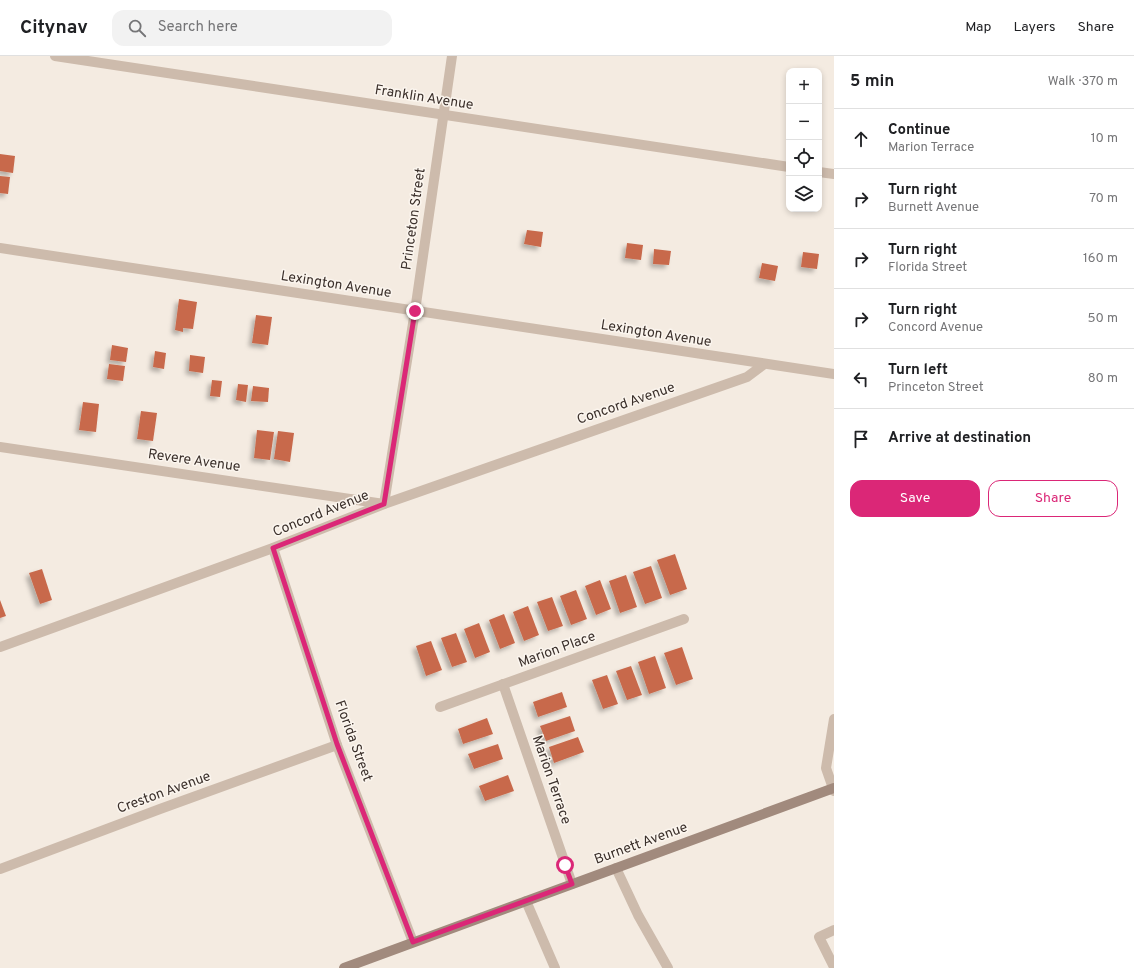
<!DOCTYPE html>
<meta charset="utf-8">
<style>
body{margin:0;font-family:Overpass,sans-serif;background:#f2f2f2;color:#202124}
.controls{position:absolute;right:12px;top:12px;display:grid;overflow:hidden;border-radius:8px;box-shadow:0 2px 6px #0003}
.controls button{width:36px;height:36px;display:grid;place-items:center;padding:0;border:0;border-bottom:1px solid #e0e0e0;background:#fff;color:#202124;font:20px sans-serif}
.stop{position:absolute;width:12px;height:12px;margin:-9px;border:3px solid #db2777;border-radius:50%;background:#fff}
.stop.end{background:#db2777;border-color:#fff;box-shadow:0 1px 4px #0008}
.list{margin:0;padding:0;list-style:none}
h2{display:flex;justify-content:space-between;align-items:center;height:52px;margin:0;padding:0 16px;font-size:17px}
h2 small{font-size:13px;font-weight:400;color:#757577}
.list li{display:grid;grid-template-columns:26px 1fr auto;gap:12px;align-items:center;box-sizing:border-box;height:60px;padding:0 16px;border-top:1px solid #e0e0e0}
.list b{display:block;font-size:15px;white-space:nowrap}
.list p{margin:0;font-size:13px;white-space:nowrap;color:#757577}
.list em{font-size:13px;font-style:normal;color:#757577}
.actions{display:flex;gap:8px;padding:12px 16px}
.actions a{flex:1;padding:9px 0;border:1px solid #db2777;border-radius:12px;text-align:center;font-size:14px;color:#db2777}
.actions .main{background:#db2777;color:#fff}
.icon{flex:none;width:22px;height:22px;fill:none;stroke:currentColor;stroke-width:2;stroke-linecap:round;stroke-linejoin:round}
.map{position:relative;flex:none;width:834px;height:912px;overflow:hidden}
header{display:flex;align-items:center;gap:24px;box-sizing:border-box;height:56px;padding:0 20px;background:#fff;border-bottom:1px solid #e0e0e0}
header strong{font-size:19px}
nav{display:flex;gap:22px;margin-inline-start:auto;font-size:14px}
.search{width:280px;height:36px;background:#f2f2f2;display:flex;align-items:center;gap:10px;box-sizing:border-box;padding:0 14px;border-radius:12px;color:#757577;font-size:15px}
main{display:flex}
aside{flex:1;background:#fff}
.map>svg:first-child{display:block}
</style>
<header>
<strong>Citynav</strong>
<div class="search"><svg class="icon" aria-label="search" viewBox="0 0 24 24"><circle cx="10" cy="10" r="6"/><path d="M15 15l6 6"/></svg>Search here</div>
<nav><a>Map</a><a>Layers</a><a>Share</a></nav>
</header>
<main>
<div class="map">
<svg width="834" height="912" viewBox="0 0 834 912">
<defs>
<filter id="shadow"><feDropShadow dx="-3.5" dy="3.5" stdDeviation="2" flood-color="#0004"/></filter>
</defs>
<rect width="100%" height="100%" fill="#f4ebe1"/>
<!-- building -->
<g fill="#c8694b" filter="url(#shadow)">
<path d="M0 98 15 100 13 117 0 115Z"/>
<path d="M0 120 10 121 8 138 0 137Z"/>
<path d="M527 174 543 176 541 191 524 188Z"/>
<path d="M627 187 643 189 641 204 625 202Z"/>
<path d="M654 193 671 195 669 209 653 208Z"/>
<path d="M803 196 819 198 817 213 801 211Z"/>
<path d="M762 207 778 210 775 225 759 222Z"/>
<path d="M179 243 197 246 193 273 183 272V276L175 274Z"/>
<path d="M256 259 272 261 268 289 252 287Z"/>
<path d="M112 289 128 292 126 306 110 304Z"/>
<path d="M155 295 166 297 164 313 153 311Z"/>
<path d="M190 299 205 301 203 317 189 315Z"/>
<path d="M109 308 125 310 123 325 107 323Z"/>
<path d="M212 324 222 325 220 341 210 340Z"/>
<path d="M238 328 248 329 246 346 236 344Z"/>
<path d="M253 330 269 332 268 346 251 345Z"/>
<path d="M83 346 99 348 96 376 79 374Z"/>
<path d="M141 355 157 357 153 385 137 383Z"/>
<path d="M257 374 274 376 270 404 254 402Z"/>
<path d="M278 375 294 377 290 406 274 403Z"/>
<path d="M675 498 687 533 670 539 657 504Z"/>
<path d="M651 510 662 542 645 548 633 516Z"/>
<path d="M42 513 52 544 40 548 29 517Z"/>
<path d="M626 519 637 551 620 557 609 525Z"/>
<path d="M600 524 611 553 596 559 585 530Z"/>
<path d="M576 534 587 563 571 569 560 540Z"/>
<path d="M552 541 563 570 548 575 537 546Z"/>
<path d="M0 544 6 560 0 562Z"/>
<path d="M528 550 539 579 524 585 513 556Z"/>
<path d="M504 558 515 587 500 593 489 564Z"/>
<path d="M479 567 490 596 475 602 464 573Z"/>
<path d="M456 577 467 606 452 611 441 582Z"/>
<path d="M431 585 442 614 426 620 416 590Z"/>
<path d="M682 591 693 623 676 629 664 597Z"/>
<path d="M655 600 666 632 649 638 638 606Z"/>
<path d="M631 610 642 639 627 644 616 615Z"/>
<path d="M607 619 618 648 603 653 592 624Z"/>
<path d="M562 636 567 651 538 661 533 646Z"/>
<path d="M570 660 575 675 546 685 540 670Z"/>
<path d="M487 662 493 678 463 688 458 673Z"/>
<path d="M578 681 584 696 554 707 549 691Z"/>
<path d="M498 688 503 703 474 713 468 698Z"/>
<path d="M508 719 514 735 485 745 479 730Z"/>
</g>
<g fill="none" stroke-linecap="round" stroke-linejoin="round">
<!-- lane -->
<g stroke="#cdbbac" stroke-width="10">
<path d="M616 812 638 859 668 912"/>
<path d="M526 845 555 912"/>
<path d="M834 874 819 881 834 911"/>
</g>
<!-- street -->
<g stroke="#cdbbac" stroke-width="10">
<path d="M55 0 789 111"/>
<path d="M819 116 834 118"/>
<path d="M0 192 834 318"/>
<path d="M0 391 384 448 415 255 452 0"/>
<path d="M273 492 337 689 413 886"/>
<path d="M0 591 273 492 384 448 747 321 763 309"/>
<path d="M503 628 572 828"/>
<path d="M440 651 684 563"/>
<path d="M834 663 826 712 834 735"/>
<path d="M0 813 160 753 337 689"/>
</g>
<!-- secondary -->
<path stroke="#a18a7d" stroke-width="10" d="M344 912 834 732"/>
</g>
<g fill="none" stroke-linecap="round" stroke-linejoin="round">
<!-- route -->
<path stroke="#db2777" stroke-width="5" d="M415 255 384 448 273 492 337 688 413 886 572 828 565 809"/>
</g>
<g text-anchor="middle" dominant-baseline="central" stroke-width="3" stroke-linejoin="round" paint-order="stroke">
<!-- street labels -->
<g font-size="14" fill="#3b302b" stroke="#fbf5ee">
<text transform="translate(424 42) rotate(9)">Franklin Avenue</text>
<text transform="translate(414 163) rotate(-82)">Princeton Street</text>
<text transform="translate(336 229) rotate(9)">Lexington Avenue</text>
<text transform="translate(656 278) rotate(9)">Lexington Avenue</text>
<text transform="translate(626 348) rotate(-19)">Concord Avenue</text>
<text transform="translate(194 405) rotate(8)">Revere Avenue</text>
<text transform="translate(321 458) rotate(-22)">Concord Avenue</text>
<text transform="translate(557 594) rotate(-20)">Marion Place</text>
<text transform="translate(353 685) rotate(70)">Florida Street</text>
<text transform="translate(551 724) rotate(71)">Marion Terrace</text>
<text transform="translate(164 737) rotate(-20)">Creston Avenue</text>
<text transform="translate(641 788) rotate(-20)">Burnett Avenue</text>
</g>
</g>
</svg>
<div class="controls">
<button>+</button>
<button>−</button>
<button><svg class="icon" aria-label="locate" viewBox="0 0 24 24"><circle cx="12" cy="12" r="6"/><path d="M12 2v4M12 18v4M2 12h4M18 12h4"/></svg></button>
<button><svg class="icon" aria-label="layers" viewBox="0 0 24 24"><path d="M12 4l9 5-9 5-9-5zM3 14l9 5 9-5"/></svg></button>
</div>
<div class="stop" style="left:565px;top:809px"></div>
<div class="stop end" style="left:415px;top:255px"></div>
</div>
<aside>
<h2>5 min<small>Walk · 370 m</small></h2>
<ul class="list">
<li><svg class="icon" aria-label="ahead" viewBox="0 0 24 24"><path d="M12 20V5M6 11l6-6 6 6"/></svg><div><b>Continue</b><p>Marion Terrace</p></div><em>10 m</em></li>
<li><svg class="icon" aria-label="right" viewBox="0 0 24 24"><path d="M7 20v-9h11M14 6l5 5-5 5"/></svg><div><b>Turn right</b><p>Burnett Avenue</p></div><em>70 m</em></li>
<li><svg class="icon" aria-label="right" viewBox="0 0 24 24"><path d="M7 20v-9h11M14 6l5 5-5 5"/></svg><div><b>Turn right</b><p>Florida Street</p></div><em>160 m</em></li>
<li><svg class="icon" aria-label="right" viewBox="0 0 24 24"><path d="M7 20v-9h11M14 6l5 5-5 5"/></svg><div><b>Turn right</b><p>Concord Avenue</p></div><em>50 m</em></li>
<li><svg class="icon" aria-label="left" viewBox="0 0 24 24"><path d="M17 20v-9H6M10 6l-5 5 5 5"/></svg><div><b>Turn left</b><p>Princeton Street</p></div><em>80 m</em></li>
<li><svg class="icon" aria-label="arrive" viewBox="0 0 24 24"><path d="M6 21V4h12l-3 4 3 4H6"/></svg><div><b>Arrive at destination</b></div></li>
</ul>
<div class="actions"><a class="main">Save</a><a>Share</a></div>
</aside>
</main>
